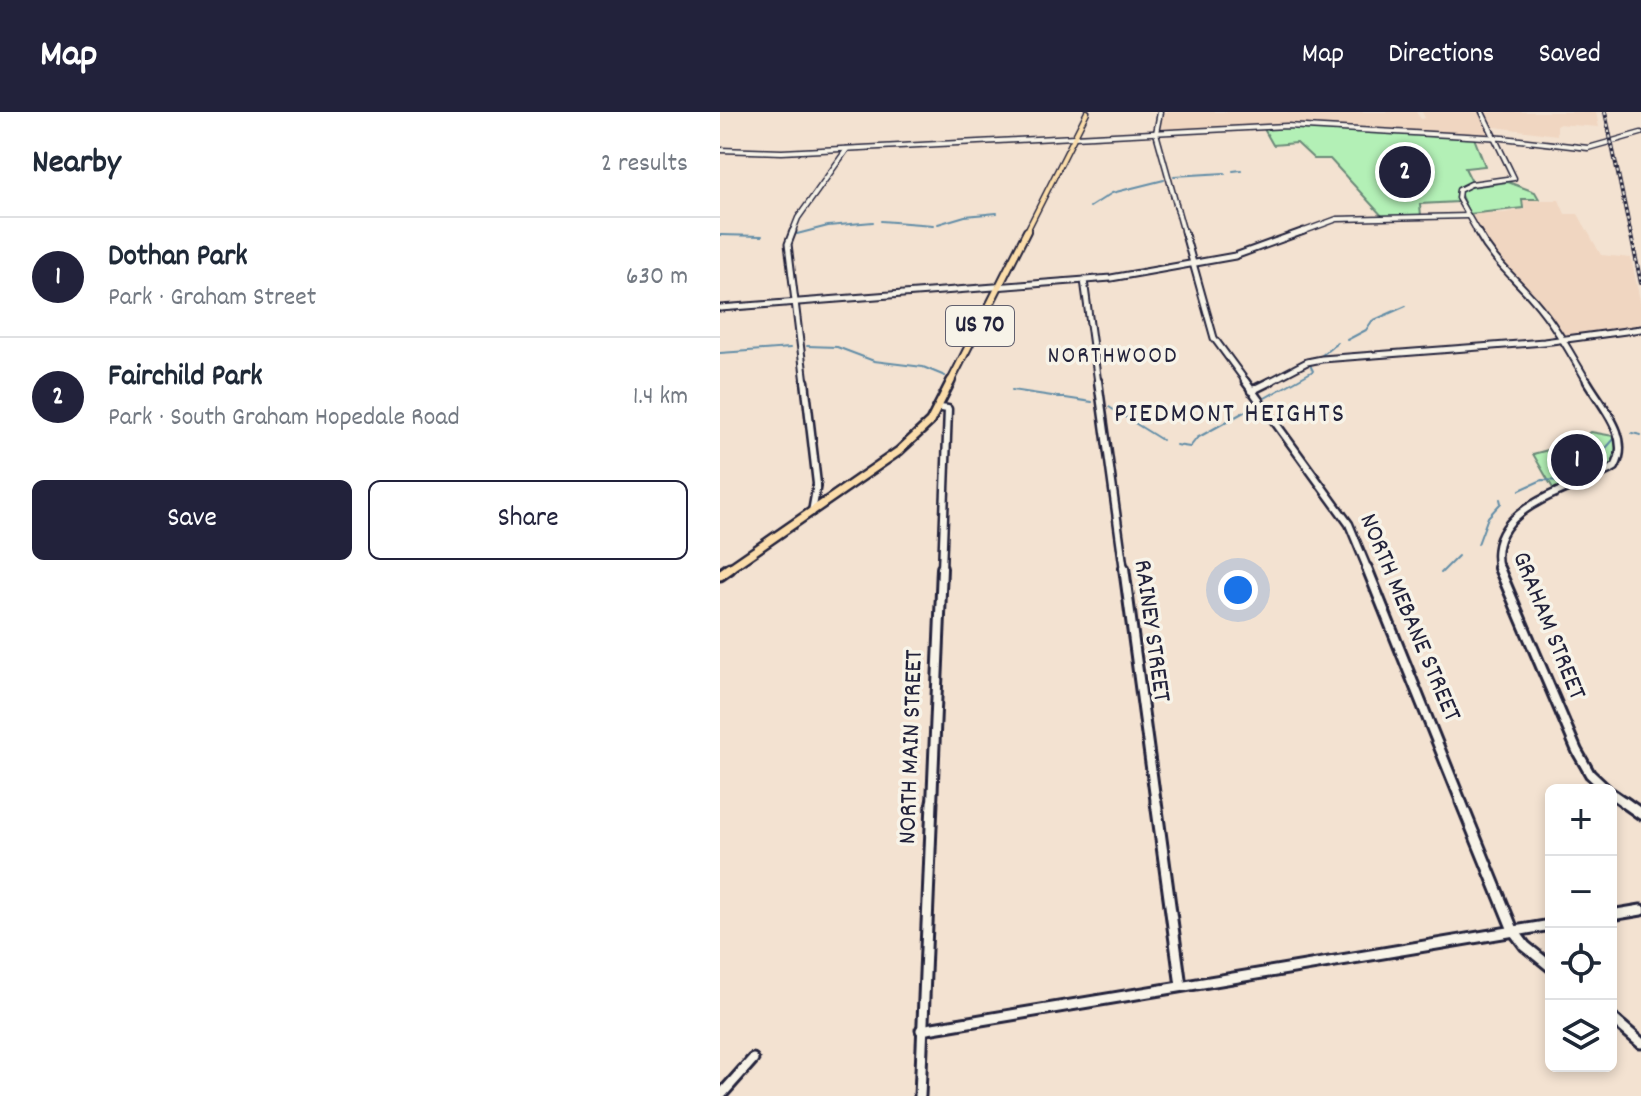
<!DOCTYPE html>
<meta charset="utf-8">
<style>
body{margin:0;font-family:Dekko,sans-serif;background:#f6f6f7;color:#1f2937}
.controls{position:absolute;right:24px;bottom:24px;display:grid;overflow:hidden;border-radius:12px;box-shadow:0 4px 12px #0003}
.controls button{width:72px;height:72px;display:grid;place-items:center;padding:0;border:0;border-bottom:2px solid #e0e1e3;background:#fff;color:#1f2937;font:40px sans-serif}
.you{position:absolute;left:518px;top:478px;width:28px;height:28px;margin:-20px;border:6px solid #fff;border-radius:50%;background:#1a73e8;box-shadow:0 0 0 12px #1a73e833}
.badge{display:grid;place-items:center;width:52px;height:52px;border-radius:50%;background:#22223b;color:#fff;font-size:26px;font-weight:700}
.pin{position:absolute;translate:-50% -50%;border:4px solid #fff;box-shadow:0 2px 8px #0006}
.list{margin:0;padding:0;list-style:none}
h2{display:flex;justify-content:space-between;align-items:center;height:104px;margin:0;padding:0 32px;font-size:34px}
h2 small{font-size:26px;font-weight:400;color:#747a83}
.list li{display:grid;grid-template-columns:52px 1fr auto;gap:24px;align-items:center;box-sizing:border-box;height:120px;padding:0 32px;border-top:2px solid #e0e1e3}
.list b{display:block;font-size:30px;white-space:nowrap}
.list p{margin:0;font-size:26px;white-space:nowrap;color:#747a83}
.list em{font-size:26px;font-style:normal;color:#747a83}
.actions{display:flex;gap:16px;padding:24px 32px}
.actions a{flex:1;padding:18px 0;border:2px solid #22223b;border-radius:12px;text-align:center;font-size:28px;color:#22223b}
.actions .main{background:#22223b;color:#fff}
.icon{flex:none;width:44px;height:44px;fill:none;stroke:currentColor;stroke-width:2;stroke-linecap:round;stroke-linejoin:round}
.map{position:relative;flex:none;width:921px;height:984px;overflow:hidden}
header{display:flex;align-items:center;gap:48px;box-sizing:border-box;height:112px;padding:0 40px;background:#22223b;color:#fff}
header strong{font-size:38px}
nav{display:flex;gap:44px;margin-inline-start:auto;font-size:28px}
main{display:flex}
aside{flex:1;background:#fff}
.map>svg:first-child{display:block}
</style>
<header>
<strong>Map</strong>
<nav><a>Map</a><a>Directions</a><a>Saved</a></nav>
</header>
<main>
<aside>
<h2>Nearby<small>2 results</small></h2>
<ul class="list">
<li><span class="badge">1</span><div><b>Dothan Park</b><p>Park · Graham Street</p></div><em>630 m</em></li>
<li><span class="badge">2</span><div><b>Fairchild Park</b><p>Park · South Graham Hopedale Road</p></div><em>1.4 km</em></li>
</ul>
<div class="actions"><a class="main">Save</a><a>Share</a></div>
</aside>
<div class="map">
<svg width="921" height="984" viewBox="0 0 921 984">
<rect width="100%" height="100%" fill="#f3e2d1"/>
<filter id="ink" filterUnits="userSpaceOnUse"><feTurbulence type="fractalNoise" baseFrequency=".0125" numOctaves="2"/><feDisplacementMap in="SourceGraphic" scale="16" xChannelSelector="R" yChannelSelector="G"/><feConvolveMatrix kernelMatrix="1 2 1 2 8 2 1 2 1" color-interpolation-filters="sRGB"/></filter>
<g filter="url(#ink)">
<!-- built -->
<g fill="#f0d6c1">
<path d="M443 0H696L701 7 705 6 702 0H876L879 15 837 12V23L768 14 773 25 605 14 437 20 439 6Z"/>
<path d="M802 88H839L845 102H858L881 143 911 146 921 193V215L844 223 823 195 773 141 750 101H784L805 97Z"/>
</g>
<!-- green -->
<g fill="#b3f0b6" stroke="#6a8978" stroke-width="2">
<path d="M560 15 754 26 765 54 745 56 752 70 736 80 738 90 700 92 701 104 663 105 610 47H594L577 31 553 33 544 17Z"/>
<path d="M788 70 815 80 819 87H802L803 96 749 102 740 81 744 76Z"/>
<path d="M871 320 899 325 896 350 886 359 834 378 813 342 847 333Z"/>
</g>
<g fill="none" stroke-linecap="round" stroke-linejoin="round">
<!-- stream -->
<g stroke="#628da7" stroke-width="2">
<path d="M513 59 521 58"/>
<path d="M454 64 505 61"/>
<path d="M370 95 392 81 444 68"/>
<path d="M161 109 213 113"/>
<path d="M218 112 245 104 277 101"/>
<path d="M77 122 108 114 153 110"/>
<path d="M0 123 42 124"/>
<path d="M627 228 646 218 652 209 686 194"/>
<path d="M87 234 117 235 154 249 203 255 225 264"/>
<path d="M0 241 70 236"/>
<path d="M601 244 617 231"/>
<path d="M292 278 372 290"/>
<path d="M545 286 593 259 590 253"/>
<path d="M389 295 442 328"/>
<path d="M912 321 921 323"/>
<path d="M456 333 470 335 477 326 535 294"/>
<path d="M800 378 822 368 847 369 869 355 895 326"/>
<path d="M758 432 768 405 781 391 780 387"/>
<path d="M721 461 738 444"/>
</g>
<defs>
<g id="secondary-far4">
<path d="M440 0 436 21 464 121"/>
<path d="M0 38 62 40 567 14 783 26 868 36 921 21"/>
<path d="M72 121 78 106 127 37"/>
<path d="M579 121 617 107 748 104"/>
<path d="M758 121 738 86 739 78 751 72 794 66 762 0"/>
</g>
<g id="secondary-far3">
<path d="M73 119 68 132 85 271"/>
<path d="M464 119 494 226 527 271"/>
<path d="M757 119C774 150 790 161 813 187 835 212 851 242 868 271"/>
<path d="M364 168 378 271"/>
<path d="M0 196 391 166 515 144 584 119"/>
<path d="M547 271 587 250 602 247 824 230 921 217"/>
</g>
<g id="secondary-far2">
<path d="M85 269 97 372 92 400"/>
<path d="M378 269 404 458"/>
<path d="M525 269 629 412 648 458"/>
<path d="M531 279 551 269"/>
<path d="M220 296 228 297 222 458"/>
<path d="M779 458C763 394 853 378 895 355 912 325 882 295 867 269"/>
</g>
<g id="secondary-far1">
<path d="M404 456 436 692"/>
<path d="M647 456 742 692"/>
<path d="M779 456 857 639 870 662 887 678"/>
<path d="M891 681 907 692"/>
<path d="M212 692 222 456"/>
</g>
<g id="secondary">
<path d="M436 690 461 874"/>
<path d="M741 690 793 818 805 834 831 855"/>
<path d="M904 690 921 702"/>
<path d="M891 803 921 798"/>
<path d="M891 905 921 931"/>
<path d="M201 918 831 813"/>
<path d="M0 984 33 947"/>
<path d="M200 984 212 690"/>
</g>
<path id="primary-far3" d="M306 121 367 0"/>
<path id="primary-far2" d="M230 271 307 119"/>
<path id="primary-far1" d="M7 458 179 339 210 310 231 269"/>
<path id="primary" d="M0 463 10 456"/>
</defs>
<!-- secondary-far4 casing -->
<use href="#secondary-far4" stroke="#22223b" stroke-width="7"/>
<!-- secondary-far3 casing -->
<use href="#secondary-far3" stroke="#22223b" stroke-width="9"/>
<!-- secondary-far2 casing -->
<use href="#secondary-far2" stroke="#22223b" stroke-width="11"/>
<!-- secondary-far1 casing -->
<use href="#secondary-far1" stroke="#22223b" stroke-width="14"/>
<!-- secondary casing -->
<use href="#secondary" stroke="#22223b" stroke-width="15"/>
<!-- primary-far3 casing -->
<use href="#primary-far3" stroke="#22223b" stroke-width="7"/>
<!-- primary-far2 casing -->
<use href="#primary-far2" stroke="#22223b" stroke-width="10"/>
<!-- primary-far1 casing -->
<use href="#primary-far1" stroke="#22223b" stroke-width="12"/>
<!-- primary casing -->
<use href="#primary" stroke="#22223b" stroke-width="15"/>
<!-- secondary-far4 -->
<use href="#secondary-far4" stroke="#f7f3e8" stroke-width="4"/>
<!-- secondary-far3 -->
<use href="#secondary-far3" stroke="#f7f3e8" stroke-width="5"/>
<!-- secondary-far2 -->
<use href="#secondary-far2" stroke="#f7f3e8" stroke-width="6"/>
<!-- secondary-far1 -->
<use href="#secondary-far1" stroke="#f7f3e8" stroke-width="8"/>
<!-- secondary -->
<use href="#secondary" stroke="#f7f3e8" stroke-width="9"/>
<!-- primary-far3 -->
<use href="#primary-far3" stroke="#fbddab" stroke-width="4"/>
<!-- primary-far2 -->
<use href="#primary-far2" stroke="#fbddab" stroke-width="6"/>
<!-- primary-far1 -->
<use href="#primary-far1" stroke="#fbddab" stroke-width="7"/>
<!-- primary -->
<use href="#primary" stroke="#fbddab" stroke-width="9"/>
<defs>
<path id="rail" d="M885 0 921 171"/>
</defs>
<!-- rail casing -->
<use href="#rail" stroke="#22223b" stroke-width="4"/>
<!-- rail -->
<use href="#rail" stroke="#f7f3e8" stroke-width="2" stroke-dasharray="3" stroke-linecap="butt"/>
</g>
</g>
<g text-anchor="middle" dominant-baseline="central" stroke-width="7" stroke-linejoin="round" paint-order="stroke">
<!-- shield labels -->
<rect fill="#f7f3e8" stroke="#62616f" stroke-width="2" x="226" y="194" width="68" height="40" rx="6"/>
<g font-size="24" font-weight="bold" fill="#22223b">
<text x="260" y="214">US 70</text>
</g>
<!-- far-neighbourhood labels -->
<g font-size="24" letter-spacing="2" fill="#22223b" stroke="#f7f3e8">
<text x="393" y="245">NORTHWOOD</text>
</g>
<!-- street labels -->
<g font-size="26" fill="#22223b" stroke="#f7f3e8">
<text transform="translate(689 506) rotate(67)">NORTH MEBANE STREET</text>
<text transform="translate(828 514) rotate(68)">GRAHAM STREET</text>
<text transform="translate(431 519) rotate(82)">RAINEY STREET</text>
<text transform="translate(192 635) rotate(-88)">NORTH MAIN STREET</text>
</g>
<!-- neighbourhood labels -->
<g font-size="28" letter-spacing="2" fill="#22223b" stroke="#f7f3e8">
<text x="510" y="304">PIEDMONT HEIGHTS</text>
</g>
</g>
</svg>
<div class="controls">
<button>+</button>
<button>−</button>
<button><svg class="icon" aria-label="locate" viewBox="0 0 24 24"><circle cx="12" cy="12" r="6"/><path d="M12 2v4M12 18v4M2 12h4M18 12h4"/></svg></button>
<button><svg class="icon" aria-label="layers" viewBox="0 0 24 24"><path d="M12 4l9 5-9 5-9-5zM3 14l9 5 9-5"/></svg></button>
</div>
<div class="you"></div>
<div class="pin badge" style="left:857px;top:348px">1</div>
<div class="pin badge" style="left:685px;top:60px">2</div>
</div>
</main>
